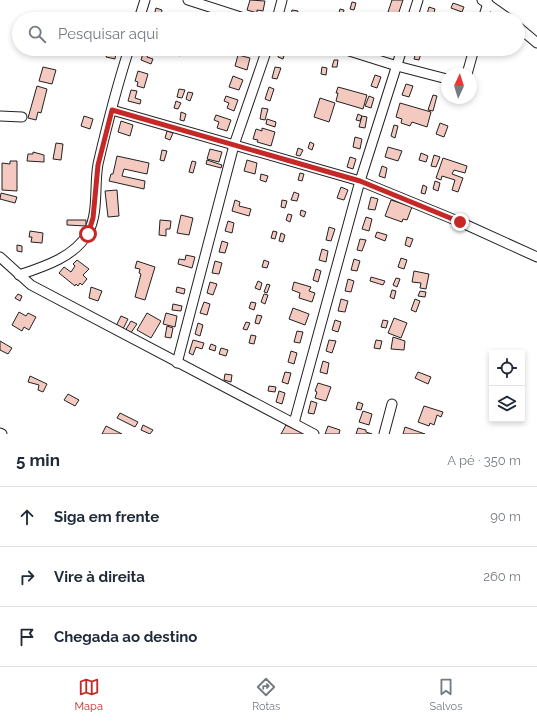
<!DOCTYPE html>
<html lang="pt">
<meta charset="utf-8">
<style>
body{margin:0;font-family:Raleway,sans-serif;background:#f6f6f7;color:#1f2937}
.controls{position:absolute;right:12px;bottom:12px;display:grid;overflow:hidden;border-radius:0px;box-shadow:0 2px 6px #0003}
.controls button{width:36px;height:36px;display:grid;place-items:center;padding:0;border:0;border-bottom:1px solid #e0e1e3;background:#fff;color:#1f2937;font:20px sans-serif}
.compass{position:absolute;left:441px;top:68px;width:36px;height:36px;border-radius:50%;background:#fff;box-shadow:0 2px 6px #0003;rotate:4deg}
.stop{position:absolute;width:12px;height:12px;margin:-9px;border:3px solid #c62828;border-radius:50%;background:#fff}
.stop.end{background:#c62828;border-color:#fff;box-shadow:0 1px 4px #0008}
.list{margin:0;padding:0;list-style:none}
h2{display:flex;justify-content:space-between;align-items:center;height:52px;margin:0;padding:0 16px;font-size:17px}
h2 small{font-size:13px;font-weight:400;color:#747a83}
.list li{display:grid;grid-template-columns:26px 1fr auto;gap:12px;align-items:center;box-sizing:border-box;height:60px;padding:0 16px;border-top:1px solid #e0e1e3}
.list b{display:block;font-size:15px;white-space:nowrap}
.list em{font-size:13px;font-style:normal;color:#747a83}
.icon{flex:none;width:22px;height:22px;fill:none;stroke:currentColor;stroke-width:2;stroke-linecap:round;stroke-linejoin:round}
.map{position:relative;flex:none;width:537px;height:434px;overflow:hidden}
.search{position:absolute;background:#fff;box-shadow:0 2px 6px #0003;left:12px;right:12px;top:12px;height:44px;display:flex;align-items:center;gap:10px;box-sizing:border-box;padding:0 14px;border-radius:22px;color:#747a83;font-size:15px}
.sheet{height:232px;background:#fff}
nav{display:flex;justify-content:space-around;align-items:center;box-sizing:border-box;height:56px;border-top:1px solid #e0e1e3;background:#fff;font-size:11px;color:#747a83}
nav a{display:grid;justify-items:center;gap:2px}
nav .on{color:#c62828}
.map>svg:first-child{display:block}
</style>
<div class="map">
<svg width="537" height="434" viewBox="0 0 537 434">
<rect width="100%" height="100%" fill="#fff"/>
<!-- building -->
<g fill="#f3c9c0" stroke="#222">
<path d="M250 0 265 1 263 11 257 10V13L247 10Z"/>
<path d="M392 0H403L398 15 388 12Z"/>
<path d="M352 2 356 3 354 10 350 9Z"/>
<path d="M453 3 464 7 462 12 451 8Z"/>
<path d="M429 7 435 9 432 19 426 18Z"/>
<path d="M156 8 162 10 160 19H153Z"/>
<path d="M340 9 344 10 342 18 338 16Z"/>
<path d="M292 10 298 11 296 19H290Z"/>
<path d="M45 49H54L53 54 44 51Z"/>
<path d="M177 49H183L180 56 175 53Z"/>
<path d="M280 49H286L283 59 278 57Z"/>
<path d="M417 49 422 50 419 60 414 59Z"/>
<path d="M144 50 149 51 147 57 153 59 151 64 141 60Z"/>
<path d="M108 51 116 53 115 59 106 57Z"/>
<path d="M238 55 250 58 247 70 235 66Z"/>
<path d="M334 60H338L337 67H332Z"/>
<path d="M43 67 56 70 52 84 39 81Z"/>
<path d="M275 67 281 68 277 79 272 78Z"/>
<path d="M322 67 327 68 326 75 321 74Z"/>
<path d="M138 71 148 74 144 88 137 86 138 82 135 81Z"/>
<path d="M375 75 381 77 377 88 371 86Z"/>
<path d="M233 76 243 80 239 90 229 87Z"/>
<path d="M406 84 413 86 409 97 402 95Z"/>
<path d="M37 86 47 89 41 113 38 112 36 120 28 118Z"/>
<path d="M269 87 274 89 270 101 265 99Z"/>
<path d="M338 87 367 95 363 109 336 101 338 93H336Z"/>
<path d="M179 89 185 90 182 98 177 97Z"/>
<path d="M131 90 137 91 135 98 141 100 140 104 128 101Z"/>
<path d="M188 92 193 93 190 101 186 99Z"/>
<path d="M433 95 437 96 433 111 428 110Z"/>
<path d="M226 96 238 100 234 111 227 108 229 103 224 101Z"/>
<path d="M369 96 374 98 371 108 365 106Z"/>
<path d="M320 98 335 103 329 122 314 117Z"/>
<path d="M176 101 181 103 178 109 174 108Z"/>
<path d="M400 103 431 112 427 127 412 122 410 126 401 123 402 119 396 117Z"/>
<path d="M262 108 268 109 265 120 260 119Z"/>
<path d="M181 112 186 114 184 121 180 120Z"/>
<path d="M358 114 362 116 360 121 356 120Z"/>
<path d="M216 115 231 120 227 131 217 128 219 122 214 120Z"/>
<path d="M84 116 93 119 90 129 81 126Z"/>
<path d="M362 116 367 117 365 128 359 127Z"/>
<path d="M267 119 276 122 275 127 266 124Z"/>
<path d="M121 121 133 125 130 136 118 132Z"/>
<path d="M440 123 448 126 444 137 436 134Z"/>
<path d="M394 125 398 126 395 138 391 136Z"/>
<path d="M262 128 275 132 271 146 257 142 258 140 253 139 256 129 262 131Z"/>
<path d="M167 131 173 133 170 140 165 138Z"/>
<path d="M355 137 362 139 360 149 353 147Z"/>
<path d="M310 142 314 144 312 150 308 148Z"/>
<path d="M56 143 63 144 61 160 53 159Z"/>
<path d="M388 147 402 151 398 161 385 157Z"/>
<path d="M298 148 303 150 300 156 296 155Z"/>
<path d="M210 149 222 152 219 162 207 159Z"/>
<path d="M162 150 167 151 164 161 160 160Z"/>
<path d="M33 152 44 155V162L27 161 28 154H33Z"/>
<path d="M421 153 428 156 426 162 419 160Z"/>
<path d="M434 155 440 157 436 167 431 166Z"/>
<path d="M117 156 149 163 147 174 124 169 122 176 145 181 144 189 109 181 111 174H113Z"/>
<path d="M350 157 356 159 353 169 347 167Z"/>
<path d="M443 158 467 166 465 173 454 170 452 174 463 178 458 192 452 190 455 180 442 176 441 180 436 178Z"/>
<path d="M207 160 222 165 221 168 206 164Z"/>
<path d="M247 160 257 163 255 174 244 171Z"/>
<path d="M10 161H17V191L2 190V163L10 164Z"/>
<path d="M192 161 196 162 193 173 189 172Z"/>
<path d="M382 166 387 168 385 178 379 176Z"/>
<path d="M300 173 304 174 302 181 298 180Z"/>
<path d="M261 174 268 176 266 182 260 180Z"/>
<path d="M435 181 440 183 438 191 433 189Z"/>
<path d="M423 185 427 187 425 194 421 193Z"/>
<path d="M341 187 348 190 344 200 337 198Z"/>
<path d="M117 190 119 216 108 217 105 191Z"/>
<path d="M294 192 299 194 297 201 291 200Z"/>
<path d="M1 193 17 197 15 203 0 199Z"/>
<path d="M371 197 378 199 375 210 368 209Z"/>
<path d="M235 200 240 202 239 206 251 209 249 216 232 211Z"/>
<path d="M282 200 287 201 285 208 281 207Z"/>
<path d="M391 200 412 207 407 220 403 219 402 222 385 216Z"/>
<path d="M301 210 306 212 304 217 300 215Z"/>
<path d="M288 214 292 215 290 222 286 220Z"/>
<path d="M181 215 193 218 189 235 177 233Z"/>
<path d="M366 217 372 219 369 231 362 229Z"/>
<path d="M67 220H86V226L67 225Z"/>
<path d="M160 220 171 221 170 229H166V236L159 235Z"/>
<path d="M228 221 234 223 232 233 225 231Z"/>
<path d="M329 227 335 229 331 241 326 240Z"/>
<path d="M30 231 43 233 42 243 31 242 32 237H29Z"/>
<path d="M273 231 277 232 275 239 271 238Z"/>
<path d="M377 232 387 235 385 241 375 237Z"/>
<path d="M281 233 285 235 283 242 279 241Z"/>
<path d="M407 237 413 239 410 247 405 245Z"/>
<path d="M360 239 366 240 362 251 357 250Z"/>
<path d="M222 241 228 243 225 253 219 252Z"/>
<path d="M17 245 22 246V252L17 251Z"/>
<path d="M322 249 328 251 326 262 319 260Z"/>
<path d="M186 255 195 257 192 268 178 264 179 259 185 260Z"/>
<path d="M401 258 407 260 404 269 398 267Z"/>
<path d="M354 259 360 261 357 271 351 270Z"/>
<path d="M77 260 89 269 83 275 87 279 82 285 80 283 78 286 76 284 75 286 59 273 64 267 71 272 75 266 73 264Z"/>
<path d="M264 260 269 262 267 268 262 267Z"/>
<path d="M137 261 155 267 145 300 135 297 141 274 139 273 140 269 135 268Z"/>
<path d="M215 261 222 263 219 274 212 273Z"/>
<path d="M316 269 321 271 318 282 313 280Z"/>
<path d="M414 271 429 274 426 289 420 288 421 283 412 282Z"/>
<path d="M371 277 385 281 383 285 370 281Z"/>
<path d="M396 278 400 279 397 287 393 285Z"/>
<path d="M348 279 354 281 351 292 345 291Z"/>
<path d="M258 281 262 283 260 290 255 288Z"/>
<path d="M210 282 217 284 213 295 207 293Z"/>
<path d="M294 282 311 287 309 291 315 293 312 302 299 298 300 293 292 290Z"/>
<path d="M267 284 270 285 267 293 264 292Z"/>
<path d="M91 287 102 291 98 301 89 298Z"/>
<path d="M177 287 185 289 184 294 176 292Z"/>
<path d="M392 290 396 291 394 299 390 297Z"/>
<path d="M420 291 426 292 425 297 418 296Z"/>
<path d="M18 294 22 296 20 301 15 298Z"/>
<path d="M264 294 268 295 265 304 261 302Z"/>
<path d="M341 299 348 301 345 312 338 311Z"/>
<path d="M415 299 420 301 416 312 411 310Z"/>
<path d="M204 302 210 304 207 315 200 313Z"/>
<path d="M251 302 256 303 254 310 249 308Z"/>
<path d="M173 304 182 306 181 311 172 310Z"/>
<path d="M293 308 309 314 305 325 289 319Z"/>
<path d="M19 312 26 316 28 313 36 317 29 330 24 327 22 331 12 325Z"/>
<path d="M147 313 161 321 151 338 137 330Z"/>
<path d="M166 313 177 316 175 327 163 324Z"/>
<path d="M257 315 262 316 259 324 255 323Z"/>
<path d="M121 316 128 319 123 329 116 326Z"/>
<path d="M394 318 407 323 401 338 388 333Z"/>
<path d="M335 320 341 322 338 332 332 330Z"/>
<path d="M383 320 388 321 386 328 381 327Z"/>
<path d="M131 321 137 324 130 334 125 331Z"/>
<path d="M246 322 250 323 247 330 243 329Z"/>
<path d="M198 323 203 325 200 336 195 334Z"/>
<path d="M167 326 173 328 171 338 165 337Z"/>
<path d="M297 331 303 332 300 343 294 342Z"/>
<path d="M251 335 256 336 254 344 249 343Z"/>
<path d="M393 337 405 341 404 350 391 349Z"/>
<path d="M193 340 204 343 202 349 196 347 193 355 189 353Z"/>
<path d="M329 340 336 341 332 353 326 351Z"/>
<path d="M376 340 382 341 380 349 374 348Z"/>
<path d="M0 341 12 348 8 354 0 350Z"/>
<path d="M211 344 216 346 215 351 209 349Z"/>
<path d="M221 348 228 350 226 356 219 354Z"/>
<path d="M291 351 297 353 294 364 288 362Z"/>
<path d="M323 361 329 363 327 374 320 372Z"/>
<path d="M285 372 291 373 288 384 282 382Z"/>
<path d="M418 372 431 377 428 384 415 378Z"/>
<path d="M225 374 232 375 231 382 224 380Z"/>
<path d="M30 376 47 384 43 392 38 390 39 385 28 382Z"/>
<path d="M318 383 331 387 326 401 315 398 317 392 315 391Z"/>
<path d="M269 386 276 387 275 392 268 391Z"/>
<path d="M279 391 285 393 282 404 276 402Z"/>
<path d="M68 394 79 400 75 406 64 400Z"/>
<path d="M311 401 317 403 314 414 308 413Z"/>
<path d="M358 402 363 404 361 410 356 409Z"/>
<path d="M424 406 443 412 441 417 437 415 434 425 430 423 429 426 418 422Z"/>
<path d="M363 411 372 414 369 425 359 422Z"/>
<path d="M120 413 138 422 135 427 117 418Z"/>
<path d="M143 425 153 430 150 434 141 430Z"/>
<path d="M286 425 306 434H281Z"/>
<path d="M106 426 122 434H102Z"/>
<path d="M328 426 340 430 339 434H325Z"/>
<path d="M405 427 425 434H403Z"/>
<path d="M358 428 366 430V432L372 434H356Z"/>
</g>
<g fill="none" stroke-linecap="round" stroke-linejoin="round">
<defs>
<g id="street">
<path d="M188 0 247 19"/>
<path d="M482 0 509 19"/>
<path d="M139 19 145 0"/>
<path d="M277 19 282 0"/>
<path d="M412 19 418 0"/>
<path d="M483 19 488 3"/>
<path d="M518 27 537 43"/>
<path d="M343 49 397 66 447 79"/>
<path d="M467 74 474 49"/>
<path d="M112 110 360 181 460 222 537 257"/>
<path d="M0 116 22 117"/>
<path d="M0 257 31 285 314 434"/>
<path d="M19 275C43 267 75 257 88 233 99 212 94 186 98 164 107 125 117 86 129 49"/>
<path d="M177 363 234 145 267 49"/>
<path d="M294 423 360 181 402 49"/>
<path d="M0 433 2 434"/>
<path d="M384 434 392 404"/>
</g>
</defs>
<!-- street casing -->
<use href="#street" stroke="#222" stroke-width="11"/>
<!-- street -->
<use href="#street" stroke="#fff" stroke-width="9"/>
</g>
<g fill="none" stroke-linecap="round" stroke-linejoin="round">
<!-- route -->
<path stroke="#c62828" stroke-width="5" d="M88 234 93 218 98 165 112 110 360 181 460 222"/>
</g>
</svg>
<div class="controls">
<button><svg class="icon" aria-label="locate" viewBox="0 0 24 24"><circle cx="12" cy="12" r="6"/><path d="M12 2v4M12 18v4M2 12h4M18 12h4"/></svg></button>
<button><svg class="icon" aria-label="layers" viewBox="0 0 24 24"><path d="M12 4l9 5-9 5-9-5zM3 14l9 5 9-5"/></svg></button>
</div>
<svg class="compass" viewBox="-18 -18 36 36"><path d="M0-13l5 13h-10z" fill="#e53935"/><path d="M0 13l5-13h-10z" fill="#747a83"/></svg>
<div class="stop" style="left:88px;top:234px"></div>
<div class="stop end" style="left:460px;top:222px"></div>
<div class="search"><svg class="icon" aria-label="search" viewBox="0 0 24 24"><circle cx="10" cy="10" r="6"/><path d="M15 15l6 6"/></svg>Pesquisar aqui</div>
</div>
<section class="sheet">
<h2>5 min<small>A pé · 350 m</small></h2>
<ul class="list">
<li><svg class="icon" aria-label="ahead" viewBox="0 0 24 24"><path d="M12 20V5M6 11l6-6 6 6"/></svg><div><b>Siga em frente</b></div><em>90 m</em></li>
<li><svg class="icon" aria-label="right" viewBox="0 0 24 24"><path d="M7 20v-9h11M14 6l5 5-5 5"/></svg><div><b>Vire à direita</b></div><em>260 m</em></li>
<li><svg class="icon" aria-label="arrive" viewBox="0 0 24 24"><path d="M6 21V4h12l-3 4 3 4H6"/></svg><div><b>Chegada ao destino</b></div></li>
</ul>
</section>
<nav>
<a class="on"><svg class="icon" aria-label="map" viewBox="0 0 24 24"><path d="M3 6l6-2 6 2 6-2v14l-6 2-6-2-6 2zM9 4v14M15 6v14"/></svg>Mapa</a>
<a><svg class="icon" aria-label="directions" viewBox="0 0 24 24"><path d="M12 3l9 9-9 9-9-9zM9 14v-3h6M13 9l2 2-2 2"/></svg>Rotas</a>
<a><svg class="icon" aria-label="saved" viewBox="0 0 24 24"><path d="M7 4h10v16l-5-4-5 4z"/></svg>Salvos</a>
</nav>
